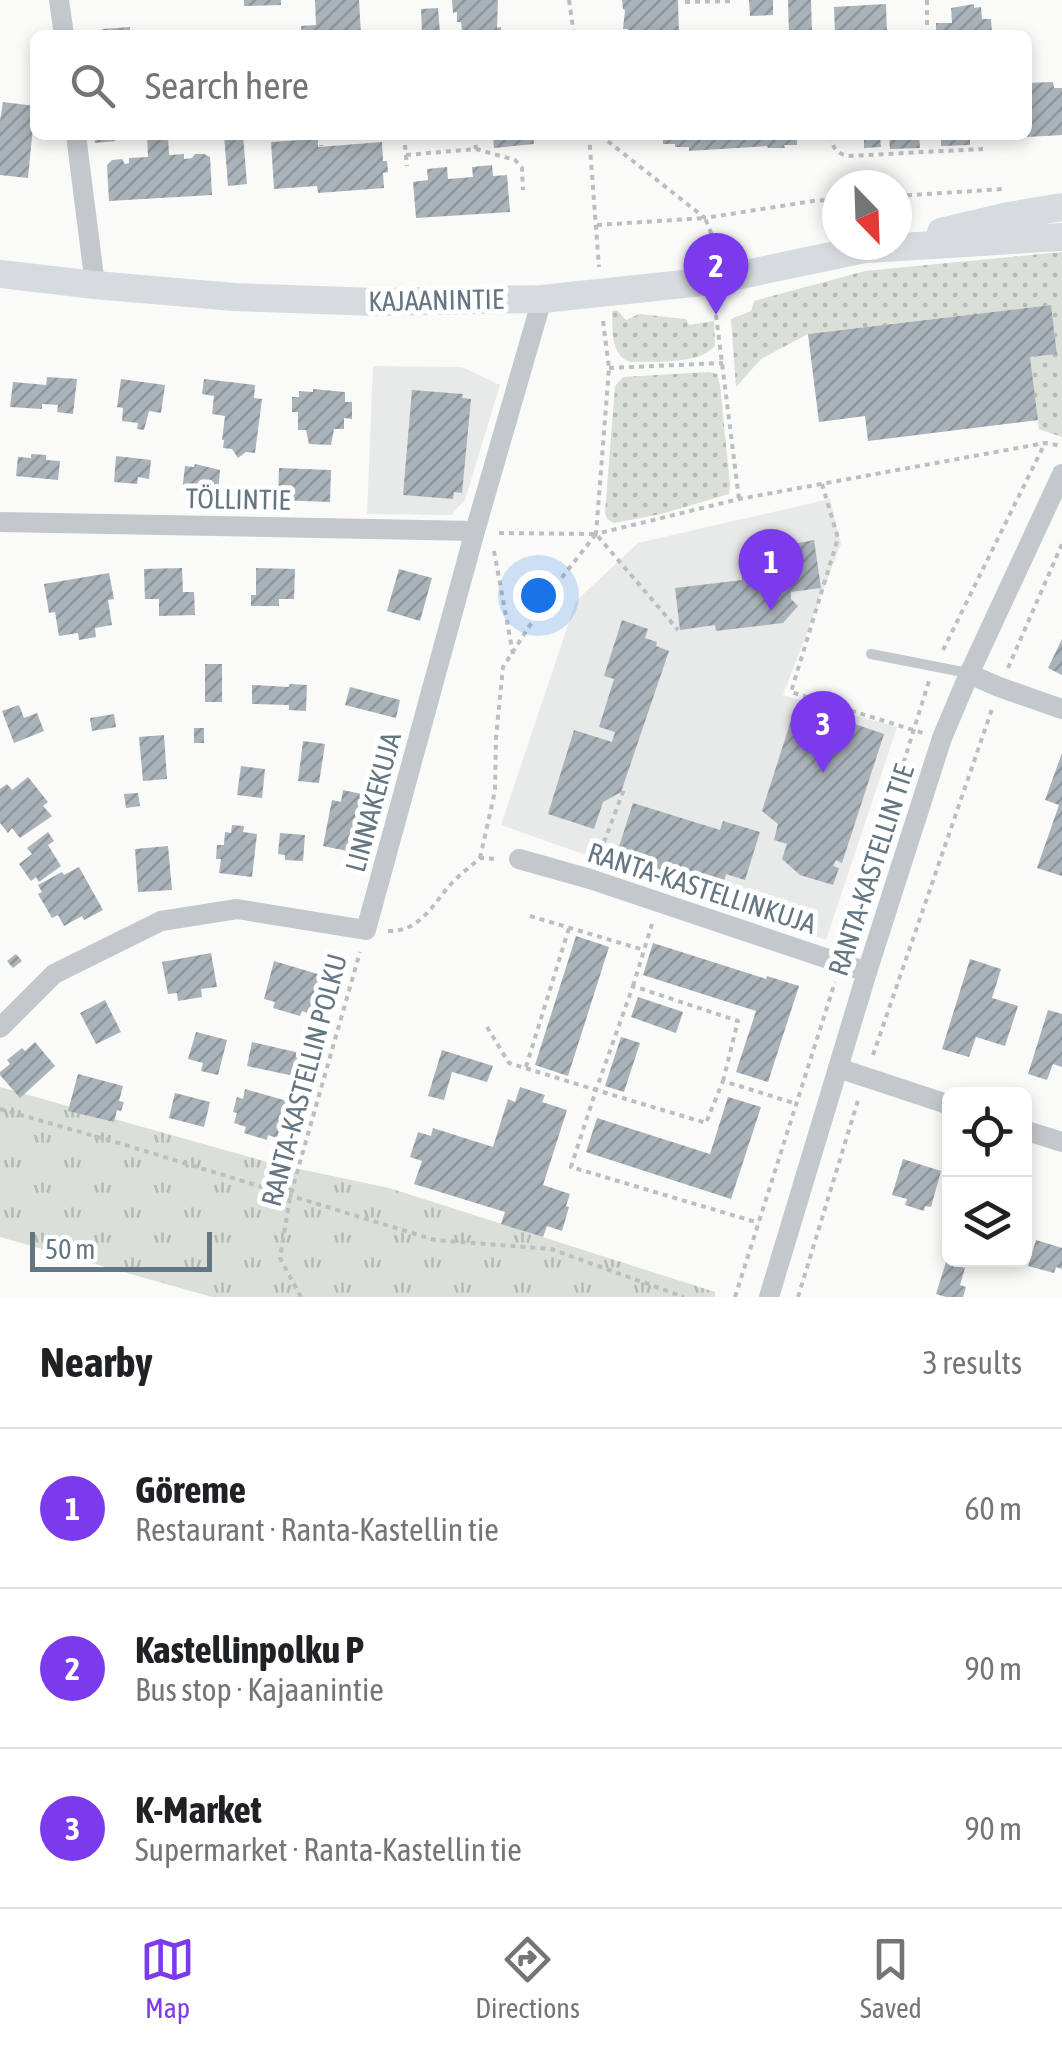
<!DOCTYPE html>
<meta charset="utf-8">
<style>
body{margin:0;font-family:"Asap Condensed",sans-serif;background:#f2f2f2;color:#202124}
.controls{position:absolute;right:30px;bottom:30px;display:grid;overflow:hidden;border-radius:15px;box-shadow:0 5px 15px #0003}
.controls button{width:90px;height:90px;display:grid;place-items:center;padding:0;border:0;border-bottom:2px solid #e0e0e0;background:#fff;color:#202124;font:50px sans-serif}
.compass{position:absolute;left:822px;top:170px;width:90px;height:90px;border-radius:50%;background:#fff;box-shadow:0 5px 15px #0003;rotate:157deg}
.scale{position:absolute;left:30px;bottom:25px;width:182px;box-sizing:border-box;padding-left:10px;border:5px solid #657683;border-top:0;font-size:28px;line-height:35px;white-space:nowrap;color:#657683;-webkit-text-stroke:8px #fff;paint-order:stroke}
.you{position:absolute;left:538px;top:595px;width:35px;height:35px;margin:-25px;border:8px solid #fff;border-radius:50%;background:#1a73e8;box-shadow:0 0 0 15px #1a73e833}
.badge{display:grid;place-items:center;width:65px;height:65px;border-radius:50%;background:#7c3aed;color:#fff;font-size:32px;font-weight:700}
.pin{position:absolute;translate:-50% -82px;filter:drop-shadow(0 2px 5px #0008)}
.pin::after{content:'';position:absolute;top:52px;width:35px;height:30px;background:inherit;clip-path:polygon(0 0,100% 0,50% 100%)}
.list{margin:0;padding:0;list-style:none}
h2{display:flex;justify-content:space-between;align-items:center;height:130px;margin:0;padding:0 40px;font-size:42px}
h2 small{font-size:32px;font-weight:400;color:#757577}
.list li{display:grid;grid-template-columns:65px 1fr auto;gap:30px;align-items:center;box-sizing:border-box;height:160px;padding:0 40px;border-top:2px solid #e0e0e0}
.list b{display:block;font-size:38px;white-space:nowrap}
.list p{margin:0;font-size:32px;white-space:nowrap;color:#757577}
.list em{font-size:32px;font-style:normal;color:#757577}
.icon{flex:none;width:55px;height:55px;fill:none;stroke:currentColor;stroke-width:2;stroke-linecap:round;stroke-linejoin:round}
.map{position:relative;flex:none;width:1062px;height:1297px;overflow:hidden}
.search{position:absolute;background:#fff;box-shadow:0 5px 15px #0003;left:30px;right:30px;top:30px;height:110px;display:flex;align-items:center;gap:25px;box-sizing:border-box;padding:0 35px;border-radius:15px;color:#757577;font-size:38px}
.sheet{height:610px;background:#fff}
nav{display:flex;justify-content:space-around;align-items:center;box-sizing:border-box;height:140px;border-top:2px solid #e0e0e0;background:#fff;font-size:28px;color:#757577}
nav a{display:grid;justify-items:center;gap:5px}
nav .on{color:#7c3aed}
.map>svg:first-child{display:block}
</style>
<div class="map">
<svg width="1062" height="1297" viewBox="0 0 1062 1297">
<defs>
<pattern id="grass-dots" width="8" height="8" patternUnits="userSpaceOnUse" patternTransform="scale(2.5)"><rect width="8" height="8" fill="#dadfd7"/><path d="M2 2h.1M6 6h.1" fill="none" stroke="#b4b9b4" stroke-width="1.8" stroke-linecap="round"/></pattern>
<pattern id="park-tufts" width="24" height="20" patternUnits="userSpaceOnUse" patternTransform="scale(2.5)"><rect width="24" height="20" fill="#dadfd7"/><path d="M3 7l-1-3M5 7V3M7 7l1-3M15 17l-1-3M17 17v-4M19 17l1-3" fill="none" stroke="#b4b9b4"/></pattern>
<pattern id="building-hatch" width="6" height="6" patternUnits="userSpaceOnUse" patternTransform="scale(2.5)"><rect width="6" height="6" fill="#aab3b9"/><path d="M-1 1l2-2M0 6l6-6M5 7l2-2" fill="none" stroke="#8e969c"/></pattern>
</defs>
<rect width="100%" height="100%" fill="#fafaf8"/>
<!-- built -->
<g fill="#e8e9e9">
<path d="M373 366 462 367 500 385 465 500 451 515 367 514Z"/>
<path d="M830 499 841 544 783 695 897 727 826 940 501 825 576 601 638 543Z"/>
</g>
<!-- grass -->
<g fill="url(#grass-dots)">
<path d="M1062 252V437L1039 429 1030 357 1057 353 1051 305 808 334 761 359 736 387 731 319 751 311 754 301 865 271Z"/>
<path d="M617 310 626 320 639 314 686 319 689 325 714 321 715 346C699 365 654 361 630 362 610 355 613 329 612 311Z"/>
<path d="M709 372 717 374 720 385 730 485 729 494 661 514 614 523 607 519 605 513 615 386 623 377Z"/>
</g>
<!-- park -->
<path fill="url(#park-tufts)" d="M0 1087 271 1163 389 1188 715 1292V1297H212L0 1237Z"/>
<!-- building -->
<g fill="url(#building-hatch)">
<path d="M244 0H281V5L244 6Z"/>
<path d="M315 0H359L361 35H302L301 26 316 25Z"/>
<path d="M452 0H498L497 28 501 27V35H459L458 30H462L461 22H457V12L453 13Z"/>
<path d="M622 0H678L679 35H628V29H623L625 10 623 9Z"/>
<path d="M749 0H773V15L750 16Z"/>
<path d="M788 0H811L812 33 789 34Z"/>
<path d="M886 4 887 34 835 35 834 7Z"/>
<path d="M974 4V8L981 7 982 19H991L992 35H936V23H952L951 8Z"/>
<path d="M438 8 440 33H422L421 9Z"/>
<path d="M130 27V31H140V35H103L102 29Z"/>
<path d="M1053 82 1054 88H1062V135L1027 137V83Z"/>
<path d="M3 102 35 106 28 178 0 175V121Z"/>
<path d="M95 135H114L115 141 95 143Z"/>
<path d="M147 135H168L169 155 184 154V159L192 158 195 154H204L210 157 212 195 109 201 107 165 112 160 122 159 125 164 129 163V158L148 157Z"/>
<path d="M224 135H243L247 184 228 186Z"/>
<path d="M493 135H533L534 144 494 148Z"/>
<path d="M663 135H807V140H797V145H784L785 148H768L767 146 689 151V147H675V144H663Z"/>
<path d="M864 135H880L881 147 864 148Z"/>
<path d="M889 135H919L920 148 890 149Z"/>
<path d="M941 135H970V145L941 146Z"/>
<path d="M318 139V147L382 142 383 161H387L388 172 383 173 384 188 318 193 317 186 274 189 271 142Z"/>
<path d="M492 165 493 176 507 175 510 212 416 218 413 182 428 180 427 169 447 167 448 179 473 177 472 167Z"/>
<path d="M1051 305 1057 354 1030 357 1038 420 868 441 865 416 819 422 808 334Z"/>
<path d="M47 377 77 379 73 414 57 412 58 405 42 404V409L10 407 13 382 46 385Z"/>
<path d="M121 379 165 385 161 413 149 411 144 430 137 429 138 423 122 421 123 408 117 407Z"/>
<path d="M204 379 255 385 254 398 262 399 255 453 246 452 238 458 232 449 223 448 224 440H222L225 416 212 414 214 396 202 394Z"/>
<path d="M313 389 345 392V402H352V419L344 418V429H334L331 445 309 444 306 430H298V412H292V397H299V391L313 392Z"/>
<path d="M412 390 463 394 462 398 471 399 462 493 454 492 453 499 403 495Z"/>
<path d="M31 454 46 455V460L60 461 58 480 16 476 18 457 31 458Z"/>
<path d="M116 456 151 460 149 479 138 477 137 484 114 482Z"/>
<path d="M195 464 220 470 218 495 182 492 185 466 194 467Z"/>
<path d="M279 468 331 470 330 502 278 500Z"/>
<path d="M814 540 821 588 791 592V599L798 606 783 623 716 631 715 625 680 630 675 588 742 580 740 558 774 555 773 548Z"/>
<path d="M182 568 183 592H194L195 615 159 616V599H145L144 569Z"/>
<path d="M256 568 295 569 294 599H279V606H251V595H256Z"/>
<path d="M399 569 432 578 420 621 387 611Z"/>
<path d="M109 573 114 599 108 600 112 625 95 628 96 637 79 640 78 633 59 636 55 612 49 613 44 584Z"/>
<path d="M622 620 648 629 645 638 657 642 656 646 669 651 621 792 603 802 594 829 548 814 574 730 612 742 615 732 599 727 614 679 604 676Z"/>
<path d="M1062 639V675L1048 668Z"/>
<rect x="205" y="664" width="17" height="38"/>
<path d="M290 684 307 685 306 711 289 710V705L252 704V685L289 687Z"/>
<path d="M350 687 400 700 396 718 345 705Z"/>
<path d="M19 705 24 718 37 713 44 731 14 743 2 711Z"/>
<path d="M814 705 848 715 846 721 884 734 842 863 836 860 833 866 839 868 833 885 800 875 782 859 787 844 774 840 778 824 762 811 795 708Z"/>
<path d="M114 714 116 727 92 731 90 718Z"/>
<rect x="194" y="728" width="10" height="15"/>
<path d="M164 735 167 779 143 781 139 737Z"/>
<path d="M303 741 325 744 319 783 298 781Z"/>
<path d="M1062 753V876L1037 868 1059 805 1045 800Z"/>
<path d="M241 766 265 769 262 798 237 795Z"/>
<path d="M28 777 48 802 43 806 52 816 20 838 12 828 8 833 0 823V789L7 784 12 790Z"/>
<path d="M343 790 371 796 364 832 351 829 347 851 323 846 332 800 341 802Z"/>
<path d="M138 793 140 806 126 808 124 794Z"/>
<path d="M633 803 720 830 723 821 760 832 745 880 726 874 722 888 616 856Z"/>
<path d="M232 825 244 826 243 832 257 834 252 877 219 873 221 859H216L217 845H224L225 832 231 833Z"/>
<path d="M48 832 54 841 48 845 61 866 39 882 36 877 31 881 19 864 32 854 27 848Z"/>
<path d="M280 833 305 835 303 861 285 860V855L278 854Z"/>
<path d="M168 846 172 890 138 892 135 849Z"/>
<path d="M79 867 103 910 84 920 82 916 64 926 58 915 52 918 38 894 42 892 38 885 62 872 64 875Z"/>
<path d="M576 936 609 947 568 1076 535 1065Z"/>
<path d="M653 943 766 979 767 976 799 986 768 1082 736 1072 756 1011 643 975Z"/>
<path d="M211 953 217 987 201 989 202 997 178 1001 177 993 168 994 162 962Z"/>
<path d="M16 954 22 961 13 968 7 961Z"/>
<path d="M970 959 1001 969 992 998 1018 1006 1005 1046 976 1037 969 1057 942 1049Z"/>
<path d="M274 961 321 975 310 1014 302 1011 300 1016 273 1008 275 1002 264 999Z"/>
<path d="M638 997 683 1012 676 1033 631 1017Z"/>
<path d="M105 1000 121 1032 96 1044 80 1013Z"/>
<path d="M1048 1010 1062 1014V1067L1053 1064 1047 1080 1028 1074Z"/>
<path d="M196 1032 227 1040 218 1075 201 1071 203 1063 188 1059Z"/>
<path d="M621 1037 640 1043 624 1092 605 1086Z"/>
<path d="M35 1042 55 1066 20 1098 0 1075V1072L10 1064 7 1060 22 1048 25 1051Z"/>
<path d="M252 1042 300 1053 294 1076 247 1066Z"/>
<path d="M442 1050 493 1066 487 1082 452 1072 444 1100 428 1096Z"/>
<path d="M78 1074 123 1086 119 1101 124 1102 121 1111 117 1110 114 1122 68 1111Z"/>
<path d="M520 1087 545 1095 542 1102 567 1110 543 1185 570 1194 566 1206 569 1207 562 1231 547 1226 543 1237 501 1224 505 1212 414 1184 422 1161 410 1157 418 1132 431 1136 433 1128 493 1147 508 1099 515 1102Z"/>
<path d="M245 1089 287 1101 277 1138 268 1135 267 1140 244 1133 246 1127 234 1123 237 1113 233 1112 237 1097 243 1099Z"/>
<path d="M175 1093 210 1102 204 1127 169 1118Z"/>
<path d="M728 1097 761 1107 731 1199 586 1152 597 1118 710 1154Z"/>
<path d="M903 1159 941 1171 931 1207 925 1206 924 1211 905 1205 907 1199 892 1195Z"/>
<path d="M1036 1240 1062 1248V1269L1056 1267 1054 1273 1028 1266Z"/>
<path d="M946 1262 965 1268 960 1285 966 1287 963 1297H946L936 1294Z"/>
</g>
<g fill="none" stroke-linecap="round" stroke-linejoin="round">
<!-- path -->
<g stroke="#bbbfc2" stroke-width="4" stroke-dasharray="5 5" stroke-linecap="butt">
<path d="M569 0 574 35"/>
<path d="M927 0V35"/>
<path d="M685 2 735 1"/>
<path d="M823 31 824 35"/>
<path d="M293 135V141"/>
<path d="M320 135 321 146"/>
<path d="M341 135 342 145"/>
<path d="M362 135 363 143"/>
<path d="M404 135 407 166"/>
<path d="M474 135 476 149"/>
<path d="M589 135 599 267"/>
<path d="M600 135 705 218 813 201 837 199"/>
<path d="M832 135C832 147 835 153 848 156L983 149"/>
<path d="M406 155 476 149 515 160 522 168 523 190"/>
<path d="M897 196 1003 189"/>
<path d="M597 225 705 218 711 233 706 248"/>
<path d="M716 315 739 499"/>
<path d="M603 321 609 368 596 534 739 499 1045 443 1062 446"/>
<path d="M609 368 723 363"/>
<path d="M822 484 838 538 791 692 923 733"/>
<path d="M499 533 596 534 678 630"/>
<path d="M494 551 513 654"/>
<path d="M943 650 1045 443"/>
<path d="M1008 668 1062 544"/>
<path d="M480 858 495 791 496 737 503 667 556 585 596 534"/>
<path d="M597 861 624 789"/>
<path d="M530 916 644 950"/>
<path d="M388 931C419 932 432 906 450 885 459 875 470 867 480 858L499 859"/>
<path d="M847 944 929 681"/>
<path d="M633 986 652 924"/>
<path d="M487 1027 509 1063 596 1090 571 1167 759 1223"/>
<path d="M873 1055 992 709"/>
<path d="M526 1067 569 928"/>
<path d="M723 1081 738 1021 633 986 596 1090 706 1123 723 1081 797 1104"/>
<path d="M0 1109 122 1144 435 1240 551 1249 684 1297"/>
<path d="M301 1297 280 1258 290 1197 360 952"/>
<path d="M735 1297 835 982"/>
<path d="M798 1297 859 1097"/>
</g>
<!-- lane -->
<path stroke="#c3c8cc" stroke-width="10" d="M871 654 968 673"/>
<!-- street -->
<g stroke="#c3c8cc" stroke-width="20">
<path d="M59 0 64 35"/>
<path d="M76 135 95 285"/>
<path d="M0 522 475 531"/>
<path d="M969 674 999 687 1062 709"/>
<path d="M519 859 590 879 867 972"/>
<path d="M0 1028 54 974 161 921 237 909 366 930 475 531 542 299"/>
<path d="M838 1068 950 1105"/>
<path d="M1024 1130 1062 1142"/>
<path d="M769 1297 867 972 942 738 969 674 1062 474"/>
</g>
<!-- secondary -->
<g stroke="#d6dbdf" stroke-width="28">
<path d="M941 232 1009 216 1062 207"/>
<path d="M868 249 1062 237"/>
<path d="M0 274 95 285 234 297 376 302 542 299 712 281 884 245"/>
</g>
</g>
<g text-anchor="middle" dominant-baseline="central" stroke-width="10" stroke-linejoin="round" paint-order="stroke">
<!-- street labels -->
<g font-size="28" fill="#657683" stroke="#fff">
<text transform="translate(436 300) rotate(-1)">KAJAANINTIE</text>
<text transform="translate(238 499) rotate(1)">TÖLLINTIE</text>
<text transform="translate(373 802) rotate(-75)">LINNAKEKUJA</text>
<text transform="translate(871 870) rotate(-72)">RANTA-KASTELLIN TIE</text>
<text transform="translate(702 888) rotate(18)">RANTA-KASTELLINKUJA</text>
<text transform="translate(304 1080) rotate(-75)">RANTA-KASTELLIN POLKU</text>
</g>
</g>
</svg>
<div class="controls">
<button><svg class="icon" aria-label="locate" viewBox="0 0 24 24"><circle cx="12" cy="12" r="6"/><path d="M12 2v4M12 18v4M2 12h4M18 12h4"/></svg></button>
<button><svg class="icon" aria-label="layers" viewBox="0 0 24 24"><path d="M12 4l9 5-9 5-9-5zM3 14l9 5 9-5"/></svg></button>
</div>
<svg class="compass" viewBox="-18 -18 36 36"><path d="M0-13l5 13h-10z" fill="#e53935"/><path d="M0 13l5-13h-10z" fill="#757577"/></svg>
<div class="scale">50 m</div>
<div class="you"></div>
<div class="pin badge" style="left:771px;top:611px">1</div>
<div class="pin badge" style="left:716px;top:315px">2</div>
<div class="pin badge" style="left:823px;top:773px">3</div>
<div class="search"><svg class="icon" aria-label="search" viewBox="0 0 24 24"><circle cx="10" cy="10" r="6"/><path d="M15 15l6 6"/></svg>Search here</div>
</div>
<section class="sheet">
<h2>Nearby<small>3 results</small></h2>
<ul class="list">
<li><span class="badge">1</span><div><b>Göreme</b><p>Restaurant · Ranta-Kastellin tie</p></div><em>60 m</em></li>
<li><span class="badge">2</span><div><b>Kastellinpolku P</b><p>Bus stop · Kajaanintie</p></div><em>90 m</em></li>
<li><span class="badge">3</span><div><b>K-Market</b><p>Supermarket · Ranta-Kastellin tie</p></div><em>90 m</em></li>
</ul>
</section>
<nav>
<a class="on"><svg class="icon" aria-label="map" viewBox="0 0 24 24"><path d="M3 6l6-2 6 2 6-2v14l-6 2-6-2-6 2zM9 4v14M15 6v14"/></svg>Map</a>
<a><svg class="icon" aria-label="directions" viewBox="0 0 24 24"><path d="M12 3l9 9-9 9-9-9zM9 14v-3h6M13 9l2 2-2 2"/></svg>Directions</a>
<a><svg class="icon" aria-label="saved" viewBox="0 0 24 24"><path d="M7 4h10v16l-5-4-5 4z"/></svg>Saved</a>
</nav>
